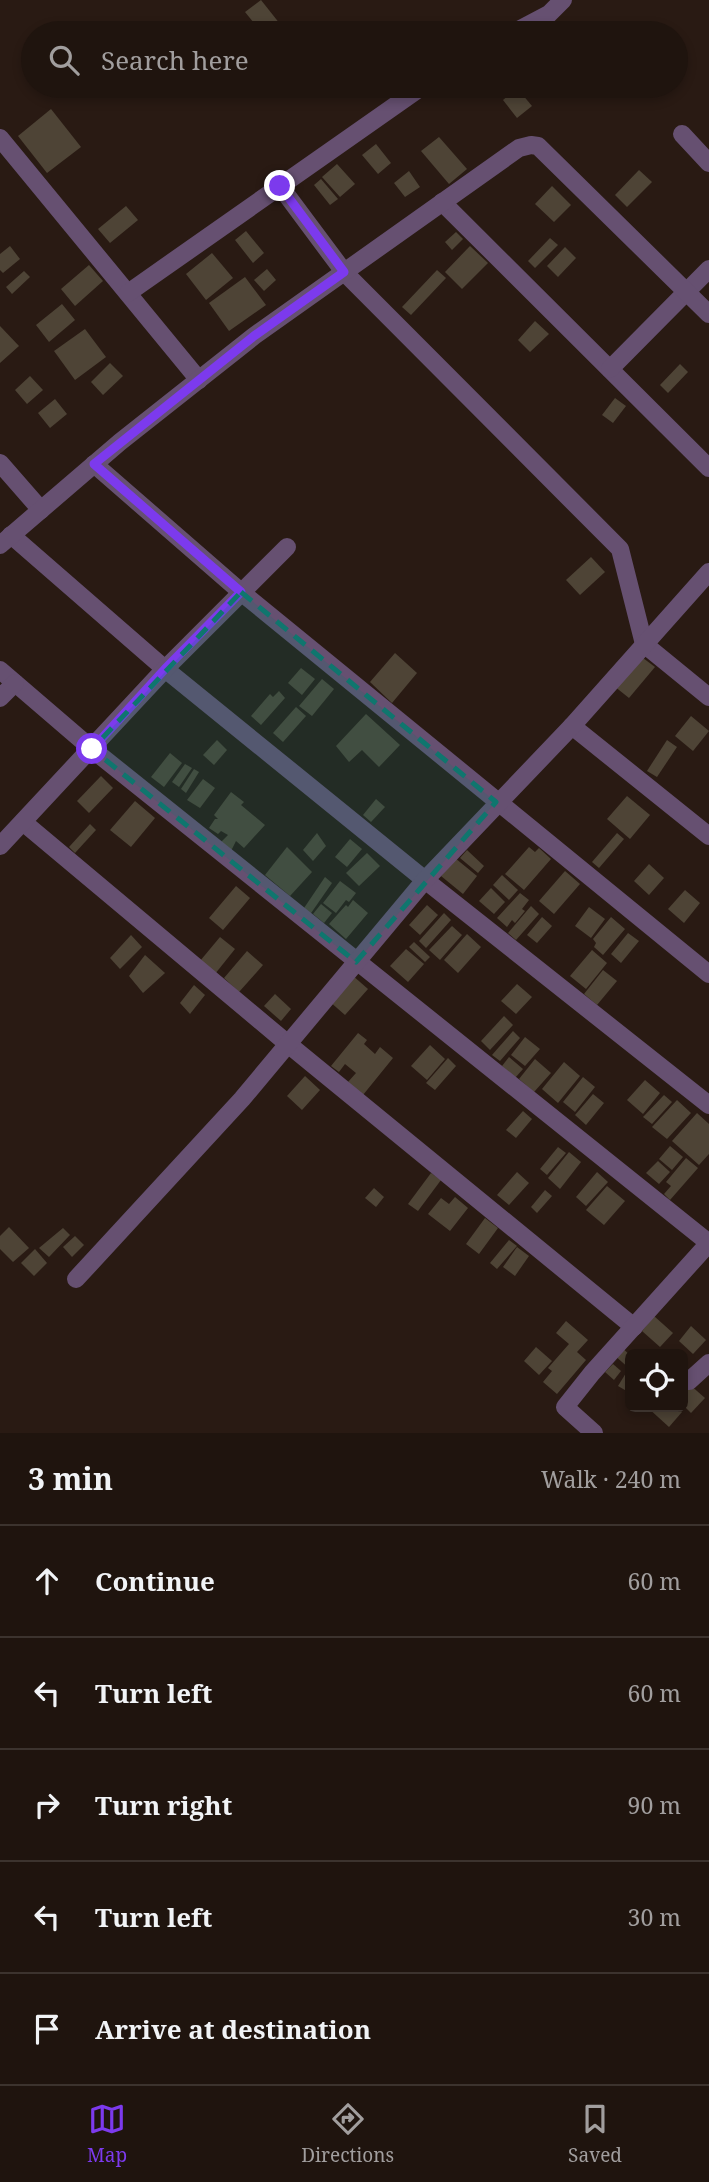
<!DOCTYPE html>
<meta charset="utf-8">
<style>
body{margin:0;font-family:"Noto Serif",serif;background:#271d17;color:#f1f3f6}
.controls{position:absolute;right:21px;bottom:21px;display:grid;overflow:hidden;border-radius:10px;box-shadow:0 4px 10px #0003}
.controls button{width:63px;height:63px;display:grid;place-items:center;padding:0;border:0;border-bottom:2px solid #3c332e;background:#1f140e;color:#f1f3f6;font:35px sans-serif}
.stop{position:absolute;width:21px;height:21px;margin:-16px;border:5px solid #7c3aed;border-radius:50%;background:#fff}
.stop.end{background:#7c3aed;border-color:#fff;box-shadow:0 2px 7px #0008}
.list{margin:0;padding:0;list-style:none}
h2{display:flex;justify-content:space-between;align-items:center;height:91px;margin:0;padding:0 28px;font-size:30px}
h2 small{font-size:23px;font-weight:400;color:#a19e9e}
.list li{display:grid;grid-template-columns:46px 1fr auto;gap:21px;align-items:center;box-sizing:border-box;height:112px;padding:0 28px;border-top:2px solid #3c332e}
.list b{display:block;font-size:26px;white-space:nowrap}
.list em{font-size:23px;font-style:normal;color:#a19e9e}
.icon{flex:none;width:38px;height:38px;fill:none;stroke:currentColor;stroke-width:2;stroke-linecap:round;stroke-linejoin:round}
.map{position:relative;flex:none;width:709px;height:1433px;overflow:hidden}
.search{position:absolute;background:#1f140e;box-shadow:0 4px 10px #0003;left:21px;right:21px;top:21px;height:77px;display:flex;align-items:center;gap:18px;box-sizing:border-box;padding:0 24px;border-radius:38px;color:#a19e9e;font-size:26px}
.sheet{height:651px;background:#1f140e}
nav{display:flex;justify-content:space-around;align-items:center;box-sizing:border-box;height:98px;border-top:2px solid #3c332e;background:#1f140e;font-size:19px;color:#a19e9e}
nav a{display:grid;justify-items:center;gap:4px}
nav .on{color:#7c3aed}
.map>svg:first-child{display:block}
</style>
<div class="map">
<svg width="709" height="1433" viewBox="0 0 709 1433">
<rect width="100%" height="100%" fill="#291a13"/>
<!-- building -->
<g fill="#4e4436">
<path d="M261 0 284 29 279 33H262L245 12Z"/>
<path d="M517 88 532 106 517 118 503 100Z"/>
<path d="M51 109 81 147 47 173 18 136Z"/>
<path d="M439 137 467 169 449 184 421 151Z"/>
<path d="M376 144 391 163 378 174 362 155Z"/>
<path d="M337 164 355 184 340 197 322 177Z"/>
<path d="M639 170 652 182 627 207 615 195Z"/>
<path d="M409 171 420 187 405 197 394 183Z"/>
<path d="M321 179 338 199 330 205 314 185Z"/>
<path d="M552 186 571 205 554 222 535 204Z"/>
<path d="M126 206 138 220 110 243 98 229Z"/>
<path d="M246 231 264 253 253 263 235 240Z"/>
<path d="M456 232 463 239 452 250 445 242Z"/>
<path d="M550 238 558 245 535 268 528 261Z"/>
<path d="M10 246 20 259 3 273 0 270V254Z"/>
<path d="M470 246 488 263 462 289 445 272Z"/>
<path d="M565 247 576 258 558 277 547 266Z"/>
<path d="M212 253 233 278 206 300 186 274Z"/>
<path d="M89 265 103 281 75 306 61 289Z"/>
<path d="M267 269 276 280 264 291 254 280Z"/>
<path d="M437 270 446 278 411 315 402 307Z"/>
<path d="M24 271 30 277 12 294 6 287Z"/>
<path d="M245 277 266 305 229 331 209 303Z"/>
<path d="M62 304 75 320 49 342 36 325Z"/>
<path d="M535 321 549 334 530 352 518 340Z"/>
<path d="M0 326 19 346 0 363Z"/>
<path d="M85 329 106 357 75 380 54 351Z"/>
<path d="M110 363 123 376 103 395 91 382Z"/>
<path d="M680 364 688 372 668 393 660 385Z"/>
<path d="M30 376 43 390 27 404 15 390Z"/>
<path d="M615 398 626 406 613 423 602 415Z"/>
<path d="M55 399 67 414 50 428 38 413Z"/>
<path d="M591 557 605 572 580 595 566 580Z"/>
<path d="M395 653 417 673 392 703 370 682Z"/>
<path d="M639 655 655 667 629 698 614 686Z"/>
<path d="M301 668 315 679 302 695 288 683Z"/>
<path d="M322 679 334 689 312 716 299 706Z"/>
<path d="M279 691 285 698 261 725 251 716 270 694 273 697Z"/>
<path d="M296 707 306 716 283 742 273 733Z"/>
<path d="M366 714 400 745 379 767 362 750 349 762 336 746Z"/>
<path d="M691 716 709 731 693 751 675 736Z"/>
<path d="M217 740 227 750 214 765 203 755Z"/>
<path d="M667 740 677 747 657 777 647 771Z"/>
<path d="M170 753 182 763 164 787 151 777Z"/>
<path d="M185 764 192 768 179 787 172 782Z"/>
<path d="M194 769 199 772 186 793 181 789Z"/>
<path d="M101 776 113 788 89 813 77 801Z"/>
<path d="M203 779 215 788 200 808 187 800Z"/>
<path d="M231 792 244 802 241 805 265 825 244 848 236 841 231 851 221 842 228 835 221 831 218 834 209 828 215 819H218L214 815Z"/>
<path d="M627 796 650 815 630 839 607 819Z"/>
<path d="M376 799 385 807 371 822 363 815Z"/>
<path d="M135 801 155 818 131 847 110 830Z"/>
<path d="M90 824 96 830 75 853 69 847Z"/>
<path d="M317 833 326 846 313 861 303 850Z"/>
<path d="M617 833 624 839 599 868 592 862Z"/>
<path d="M350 839 362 849 347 867 335 857Z"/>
<path d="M287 847 312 872 290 896 265 875Z"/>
<path d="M529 847 535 852 539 848 551 859 524 890 505 874Z"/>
<path d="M467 850 484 866 478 873 460 858Z"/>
<path d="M367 853 380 866 359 886 346 873Z"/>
<path d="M455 858 477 876 463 894 441 876Z"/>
<path d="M649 864 664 878 649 895 634 881Z"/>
<path d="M565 871 580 884 554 914 539 901Z"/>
<path d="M502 875 518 890 509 900 493 885Z"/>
<path d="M325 877 332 883 309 916 302 911Z"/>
<path d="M340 881 356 893 349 902 346 900 336 913 323 903Z"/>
<path d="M236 886 250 898 223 930 209 918Z"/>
<path d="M491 888 505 902 494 914 479 901Z"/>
<path d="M685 890 700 903 684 923 668 909Z"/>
<path d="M520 893 529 900 522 909 525 911 515 923 512 920 507 927 497 918Z"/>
<path d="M353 900 368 913 346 939 329 924 346 905 348 907Z"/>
<path d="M321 904 332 913 324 923 313 914Z"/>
<path d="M427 905 438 915 420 935 409 925Z"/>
<path d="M531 906 539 914 516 940 508 933Z"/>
<path d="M589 907 605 919 591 938 575 926Z"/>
<path d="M444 913 451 920 426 948 419 941Z"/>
<path d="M542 917 552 926 537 943 527 935Z"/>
<path d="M611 917 625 929 603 955 594 947 596 943 593 939Z"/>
<path d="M452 926 462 935 440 960 429 950Z"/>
<path d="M628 933 639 941 621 963 611 954Z"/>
<path d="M467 934 481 947 458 973 444 960Z"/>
<path d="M131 935 142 947 120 969 110 958Z"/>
<path d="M220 937 235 949 215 974 200 961Z"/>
<path d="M414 942 430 957 425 962 409 947Z"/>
<path d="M406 949 424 964 408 982 390 966Z"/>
<path d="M592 950 607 963 586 989 570 976Z"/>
<path d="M247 951 263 965 239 992 224 978Z"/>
<path d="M145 955 165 973 143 993 129 976Z"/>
<path d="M603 970 617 981 597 1005 584 994Z"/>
<path d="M352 975 368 989 345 1015 329 1001Z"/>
<path d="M517 984 532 997 516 1014 501 1001Z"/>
<path d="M194 985 205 995 190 1014 180 1003Z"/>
<path d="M275 994 291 1009 281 1021 264 1006Z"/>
<path d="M504 1016 513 1025 490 1050 481 1041Z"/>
<path d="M513 1031 520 1038 500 1061 492 1055Z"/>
<path d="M358 1033 367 1040 364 1044 375 1054 380 1047 393 1058 363 1095 348 1082 356 1073 345 1064 339 1072 331 1066Z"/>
<path d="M525 1037 540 1049 525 1066 511 1055Z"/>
<path d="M430 1045 445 1059 427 1080 411 1066Z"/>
<path d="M509 1057 523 1069 515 1078 502 1066Z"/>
<path d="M448 1058 456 1066 435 1090 426 1083Z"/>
<path d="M535 1059 551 1073 534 1092 519 1079Z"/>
<path d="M564 1062 580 1076 558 1103 542 1089Z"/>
<path d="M305 1076 320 1090 302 1110 287 1096Z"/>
<path d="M583 1077 595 1087 575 1112 563 1102Z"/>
<path d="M645 1080 660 1093 643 1114 627 1100Z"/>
<path d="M593 1094 604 1103 586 1125 575 1115Z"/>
<path d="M664 1095 672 1102 652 1124 643 1117Z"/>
<path d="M677 1100 691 1113 667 1139 652 1127Z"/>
<path d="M523 1111 532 1119 516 1138 506 1130Z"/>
<path d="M697 1113 709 1124V1154L699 1165 672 1141Z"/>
<path d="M670 1146 683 1157 672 1170 659 1159Z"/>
<path d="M558 1147 566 1153 547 1175 540 1169Z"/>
<path d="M569 1152 581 1162 560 1189 548 1178Z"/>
<path d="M686 1158 698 1168 670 1200 664 1194 671 1186 666 1182Z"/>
<path d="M658 1161 670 1172 659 1184 646 1173Z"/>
<path d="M517 1172 529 1183 509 1205 497 1195Z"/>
<path d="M597 1172 608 1182 586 1206 576 1197Z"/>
<path d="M431 1173 441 1180 418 1211 408 1204Z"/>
<path d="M607 1186 625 1201 604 1225 586 1210Z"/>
<path d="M374 1188 384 1197 376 1207 365 1198Z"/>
<path d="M545 1190 552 1196 537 1213 531 1207Z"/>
<path d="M455 1197 468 1208 450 1231 428 1214 441 1198 449 1204Z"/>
<path d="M485 1218 498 1228 479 1254 466 1244Z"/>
<path d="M9 1227 29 1248 13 1262 0 1249V1236Z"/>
<path d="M63 1228 70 1235 49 1257 39 1248Z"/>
<path d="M75 1236 84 1245 72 1257 63 1247Z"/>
<path d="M509 1240 517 1246 497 1269 490 1263Z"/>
<path d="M517 1247 529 1256 515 1276 503 1267Z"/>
<path d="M35 1249 47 1263 34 1276 21 1263Z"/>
<path d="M654 1316 673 1333 660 1347 642 1331Z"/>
<path d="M566 1321 588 1340 577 1352 586 1360 557 1394 543 1382 552 1371 548 1368 569 1344 556 1333Z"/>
<path d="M691 1326 706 1340 693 1354 679 1341Z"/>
<path d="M536 1347 552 1361 539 1375 524 1361Z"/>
<path d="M621 1347 630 1355V1369L614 1355Z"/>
<path d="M613 1364 621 1371 614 1380 605 1372Z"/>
<path d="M626 1373 630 1375V1393L618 1386Z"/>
<path d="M689 1384 705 1398 691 1413 683 1405V1392Z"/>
<path d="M647 1407H677L682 1412 669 1427Z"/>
</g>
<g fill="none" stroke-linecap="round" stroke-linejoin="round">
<!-- street -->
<g stroke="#665071" stroke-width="18">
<path d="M513 33 549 14 563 0"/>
<path d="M682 134 709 163"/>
<path d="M0 138 199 380"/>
<path d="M280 186 344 272 620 549 644 644 709 697"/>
<path d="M442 202 709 468"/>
<path d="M128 293 423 86"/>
<path d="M610 369 709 269"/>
<path d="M0 463 41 510"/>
<path d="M94 464 241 592 709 974"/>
<path d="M11 535 165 669 425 880 709 1105"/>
<path d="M0 545 120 442 254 336 519 148 531 145 538 146 709 314"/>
<path d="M0 670 92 749 709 1243"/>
<path d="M0 698 15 683"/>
<path d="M572 726 709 836"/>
<path d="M23 822 288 1044 634 1327"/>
<path d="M0 846 165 669 287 547"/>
<path d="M76 1279 242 1099 425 880 572 726 709 572"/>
<path d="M689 1381 709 1363"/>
<path d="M594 1433 565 1407 592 1373 709 1243"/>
</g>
</g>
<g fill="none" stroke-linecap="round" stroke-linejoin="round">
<!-- route -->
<path stroke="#7c3aed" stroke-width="9" d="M92 749 165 669 241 592 94 464 254 336 344 272 280 186"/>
</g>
<!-- marked area -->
<path fill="#0f766e" fill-opacity="0.2" stroke="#0f766e" stroke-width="5" stroke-dasharray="14 9" stroke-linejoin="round" d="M241 592 496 802 356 962 92 749Z"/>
</svg>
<div class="controls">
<button><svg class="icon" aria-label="locate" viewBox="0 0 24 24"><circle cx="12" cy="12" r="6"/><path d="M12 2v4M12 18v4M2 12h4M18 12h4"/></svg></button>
</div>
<div class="stop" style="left:92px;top:749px"></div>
<div class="stop end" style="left:280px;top:186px"></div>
<div class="search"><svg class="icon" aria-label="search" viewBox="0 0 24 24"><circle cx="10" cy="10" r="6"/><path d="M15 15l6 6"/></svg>Search here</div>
</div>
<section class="sheet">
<h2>3 min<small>Walk · 240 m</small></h2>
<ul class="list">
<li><svg class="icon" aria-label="ahead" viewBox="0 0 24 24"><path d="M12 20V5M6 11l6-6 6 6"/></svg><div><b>Continue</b></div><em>60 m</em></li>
<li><svg class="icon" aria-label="left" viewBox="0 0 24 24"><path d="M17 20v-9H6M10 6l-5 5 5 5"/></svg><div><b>Turn left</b></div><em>60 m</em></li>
<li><svg class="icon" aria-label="right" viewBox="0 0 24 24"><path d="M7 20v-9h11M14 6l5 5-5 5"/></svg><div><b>Turn right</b></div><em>90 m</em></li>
<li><svg class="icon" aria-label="left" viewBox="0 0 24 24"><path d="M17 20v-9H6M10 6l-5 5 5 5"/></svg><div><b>Turn left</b></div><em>30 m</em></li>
<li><svg class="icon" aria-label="arrive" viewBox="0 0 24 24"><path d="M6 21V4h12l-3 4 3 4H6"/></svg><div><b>Arrive at destination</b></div></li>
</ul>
</section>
<nav>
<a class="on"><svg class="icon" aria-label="map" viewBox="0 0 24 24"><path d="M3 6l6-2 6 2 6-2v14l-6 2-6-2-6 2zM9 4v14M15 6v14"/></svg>Map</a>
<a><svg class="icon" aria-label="directions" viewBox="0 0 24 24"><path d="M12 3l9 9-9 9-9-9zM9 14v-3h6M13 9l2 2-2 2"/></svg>Directions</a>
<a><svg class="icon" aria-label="saved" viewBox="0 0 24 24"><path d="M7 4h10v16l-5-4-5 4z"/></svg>Saved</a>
</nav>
